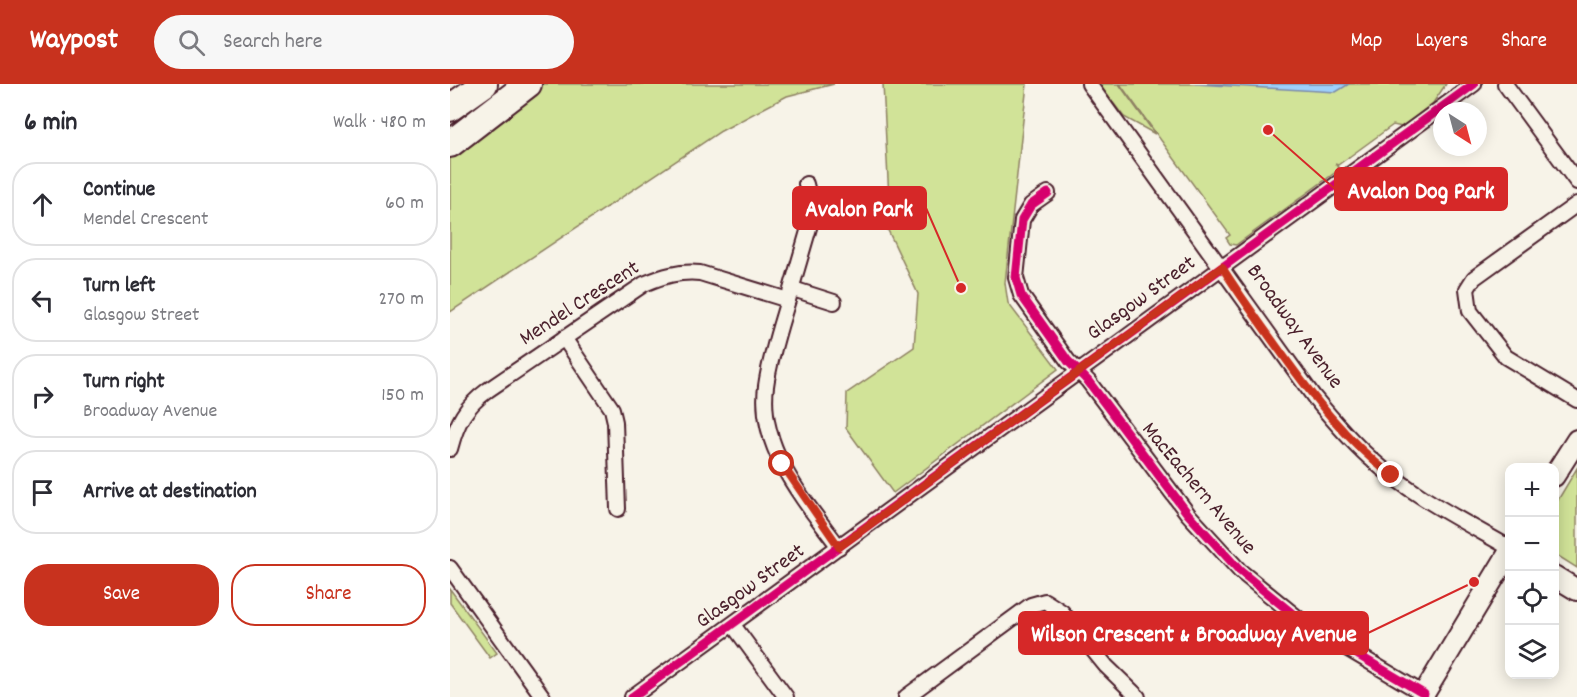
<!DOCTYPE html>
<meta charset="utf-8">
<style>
body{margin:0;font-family:Dekko,sans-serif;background:#f7f7f7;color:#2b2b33}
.controls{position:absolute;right:18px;bottom:18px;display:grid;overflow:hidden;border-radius:12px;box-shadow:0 3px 15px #0003}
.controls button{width:54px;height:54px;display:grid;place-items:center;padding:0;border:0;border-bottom:2px solid #e1e1e2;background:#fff;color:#2b2b33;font:30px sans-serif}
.compass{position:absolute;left:983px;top:18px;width:54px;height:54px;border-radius:50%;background:#fff;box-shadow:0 3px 15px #0003;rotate:144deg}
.stop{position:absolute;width:18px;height:18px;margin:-14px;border:4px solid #c8321e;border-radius:50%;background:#fff}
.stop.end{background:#c8321e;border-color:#fff;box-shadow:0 2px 6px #0008}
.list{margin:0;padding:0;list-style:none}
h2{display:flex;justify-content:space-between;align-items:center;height:78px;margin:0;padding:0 24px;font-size:26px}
h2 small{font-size:20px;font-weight:400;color:#7c7c81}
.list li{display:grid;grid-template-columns:39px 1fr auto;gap:18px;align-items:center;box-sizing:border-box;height:84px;margin:0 12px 12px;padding:0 12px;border:2px solid #e1e1e2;border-radius:24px}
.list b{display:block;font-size:22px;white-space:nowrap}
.list p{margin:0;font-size:20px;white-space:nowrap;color:#7c7c81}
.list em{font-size:20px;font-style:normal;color:#7c7c81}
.actions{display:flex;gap:12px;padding:18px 24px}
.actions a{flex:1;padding:14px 0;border:2px solid #c8321e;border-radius:24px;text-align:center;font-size:21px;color:#c8321e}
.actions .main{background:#c8321e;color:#fff}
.icon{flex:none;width:33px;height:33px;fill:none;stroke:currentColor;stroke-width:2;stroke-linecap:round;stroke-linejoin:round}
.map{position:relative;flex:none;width:1127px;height:613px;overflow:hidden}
header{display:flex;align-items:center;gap:36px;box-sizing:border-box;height:84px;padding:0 30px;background:#c8321e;color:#fff}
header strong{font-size:28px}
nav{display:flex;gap:33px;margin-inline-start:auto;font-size:21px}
.search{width:420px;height:54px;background:#f7f7f7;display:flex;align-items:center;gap:15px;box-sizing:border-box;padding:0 21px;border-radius:33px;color:#7c7c81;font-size:22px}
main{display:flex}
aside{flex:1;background:#fff}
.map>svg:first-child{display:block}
</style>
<header>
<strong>Waypost</strong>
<div class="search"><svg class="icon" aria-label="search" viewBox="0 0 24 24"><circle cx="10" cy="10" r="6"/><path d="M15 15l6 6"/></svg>Search here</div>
<nav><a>Map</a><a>Layers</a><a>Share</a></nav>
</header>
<main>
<aside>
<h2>6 min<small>Walk · 480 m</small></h2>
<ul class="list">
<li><svg class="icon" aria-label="ahead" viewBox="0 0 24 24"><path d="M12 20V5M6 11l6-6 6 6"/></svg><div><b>Continue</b><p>Mendel Crescent</p></div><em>60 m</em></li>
<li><svg class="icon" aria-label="left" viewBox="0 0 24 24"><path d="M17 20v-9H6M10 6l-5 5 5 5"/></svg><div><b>Turn left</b><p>Glasgow Street</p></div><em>270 m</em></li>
<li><svg class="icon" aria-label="right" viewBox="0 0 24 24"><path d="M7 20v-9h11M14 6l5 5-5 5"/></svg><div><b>Turn right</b><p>Broadway Avenue</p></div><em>150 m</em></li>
<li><svg class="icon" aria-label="arrive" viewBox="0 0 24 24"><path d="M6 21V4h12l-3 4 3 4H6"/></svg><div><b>Arrive at destination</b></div></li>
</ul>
<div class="actions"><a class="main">Save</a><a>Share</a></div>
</aside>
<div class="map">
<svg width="1127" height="613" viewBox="0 0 1127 613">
<rect width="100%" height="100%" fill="#f7f3e8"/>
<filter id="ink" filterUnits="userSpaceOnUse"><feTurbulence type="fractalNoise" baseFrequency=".0167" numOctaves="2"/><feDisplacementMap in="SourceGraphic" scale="12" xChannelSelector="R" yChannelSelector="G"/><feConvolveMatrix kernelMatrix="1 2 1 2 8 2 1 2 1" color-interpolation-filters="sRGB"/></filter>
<g filter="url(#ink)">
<!-- green -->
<g fill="#d1e398" stroke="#8e8162" stroke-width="1.5">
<path d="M92 0H384L337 12 271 47 0 228V72Z"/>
<path d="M433 0H577L555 199 558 219 608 285 443 409 396 344 397 309 464 263 468 210 436 142 439 114Z"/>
<path d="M649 0H669L705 50 674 33Z"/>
<path d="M670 0H996L983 19 952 43 943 41 888 81 885 80 890 85 786 161 780 160 776 154 780 151Z"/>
<path d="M1127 384V484L1105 470V421Z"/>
<path d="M0 505 47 569 40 574 0 519Z"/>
</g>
<!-- water -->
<path fill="#9ed1fc" stroke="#7c8aa8" stroke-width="1.5" d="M745 0H899L886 8Z"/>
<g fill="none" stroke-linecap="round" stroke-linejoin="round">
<defs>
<g id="street">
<path d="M639 0 864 313C882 335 900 356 920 374 961 411 1013 437 1060 464"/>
<path d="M1055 0 1127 98"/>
<path d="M598 109 581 121 572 136 566 194 571 211 618 277 638 297 738 430 790 487 854 539 974 610"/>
<path d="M1127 120 1024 194 1017 205 1020 227 1056 273 1127 316"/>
<path d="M343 205 384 218"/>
<path d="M338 216 363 130 356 100"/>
<path d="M114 254 162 325 165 338 168 425"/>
<path d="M0 365C7 338 15 323 38 306L194 200C213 192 229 187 250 189L338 216C330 243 320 273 316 302 308 364 354 416 389 463"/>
<path d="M0 484 93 613"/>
<path d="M283 541 336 613"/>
<path d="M182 613 1024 0"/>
<path d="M456 613 581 521 595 517 612 528 656 582 688 613"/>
</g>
<g id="secondary">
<path d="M1104 392 1127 356"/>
<path d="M1104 492 1127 506"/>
<path d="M972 613 1060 467"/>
</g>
<g id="highway">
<path d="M0 24 34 0"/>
<path d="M0 60 78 0"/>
</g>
</defs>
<!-- street casing -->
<use href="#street" stroke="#4a1f2b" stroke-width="18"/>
<!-- secondary casing -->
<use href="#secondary" stroke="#4a1f2b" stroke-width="24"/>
<!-- highway casing -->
<use href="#highway" stroke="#4a1f2b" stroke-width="30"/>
<!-- street -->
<use href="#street" stroke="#f7f3e8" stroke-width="14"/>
<!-- secondary -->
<use href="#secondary" stroke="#f7f3e8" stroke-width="20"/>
<!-- highway -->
<use href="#highway" stroke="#f7f3e8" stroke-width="26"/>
<defs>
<g id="cycleway">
<path d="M598 109 581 121 572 136 566 194 571 211 618 277 638 297 738 430 790 487 854 539 974 610"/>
<path d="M182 613 1024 0"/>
</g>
</defs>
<!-- cycleway casing -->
<use href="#cycleway" stroke="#f7f3e8" stroke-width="13"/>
<!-- cycleway -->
<use href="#cycleway" stroke="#d6006c" stroke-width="9"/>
</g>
</g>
<g fill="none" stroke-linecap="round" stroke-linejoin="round" filter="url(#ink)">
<!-- route -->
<path stroke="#c8321e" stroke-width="8" d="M332 380 389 463 772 183C790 212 810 239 830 267 863 313 896 356 941 391"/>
</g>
<g text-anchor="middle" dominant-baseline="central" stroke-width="4.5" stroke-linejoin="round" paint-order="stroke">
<!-- street labels -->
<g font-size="22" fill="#4a1f2b" stroke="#f7f3e8">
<text transform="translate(692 215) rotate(-36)">Glasgow Street</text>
<text transform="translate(130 220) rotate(-33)">Mendel Crescent</text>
<text transform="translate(844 243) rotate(54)">Broadway Avenue</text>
<text transform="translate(748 405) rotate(50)">MacEachern Avenue</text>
<text transform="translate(301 503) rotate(-36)">Glasgow Street</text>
</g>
</g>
<!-- callouts -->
<path fill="none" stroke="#d62828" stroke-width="2" d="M818 46L885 105M511 204L476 124M1024 498L918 549"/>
<g fill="#d62828" stroke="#f7f3e8" stroke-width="2">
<circle cx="818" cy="46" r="6"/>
<circle cx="511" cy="204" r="6"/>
<circle cx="1024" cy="498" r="6"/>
</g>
<g fill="#d62828" stroke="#d62828" stroke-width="2">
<rect x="885" y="84" width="172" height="42" rx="6"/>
<rect x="343" y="103" width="133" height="42" rx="6"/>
<rect x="569" y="528" width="349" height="42" rx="6"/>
</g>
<g font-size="24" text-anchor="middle" font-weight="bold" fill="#fff">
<text x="971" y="114">Avalon Dog Park</text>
<text x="409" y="132">Avalon Park</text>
<text x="744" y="557">Wilson Crescent &amp; Broadway Avenue</text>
</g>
</svg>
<div class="controls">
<button>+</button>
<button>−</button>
<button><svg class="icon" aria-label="locate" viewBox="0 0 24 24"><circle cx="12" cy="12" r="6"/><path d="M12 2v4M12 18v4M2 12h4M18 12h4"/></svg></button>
<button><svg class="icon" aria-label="layers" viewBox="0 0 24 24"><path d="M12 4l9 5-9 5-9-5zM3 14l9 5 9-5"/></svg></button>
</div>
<svg class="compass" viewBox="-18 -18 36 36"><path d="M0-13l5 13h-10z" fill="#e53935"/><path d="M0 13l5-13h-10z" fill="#7c7c81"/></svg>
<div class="stop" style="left:332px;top:380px"></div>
<div class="stop end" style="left:941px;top:391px"></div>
</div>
</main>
